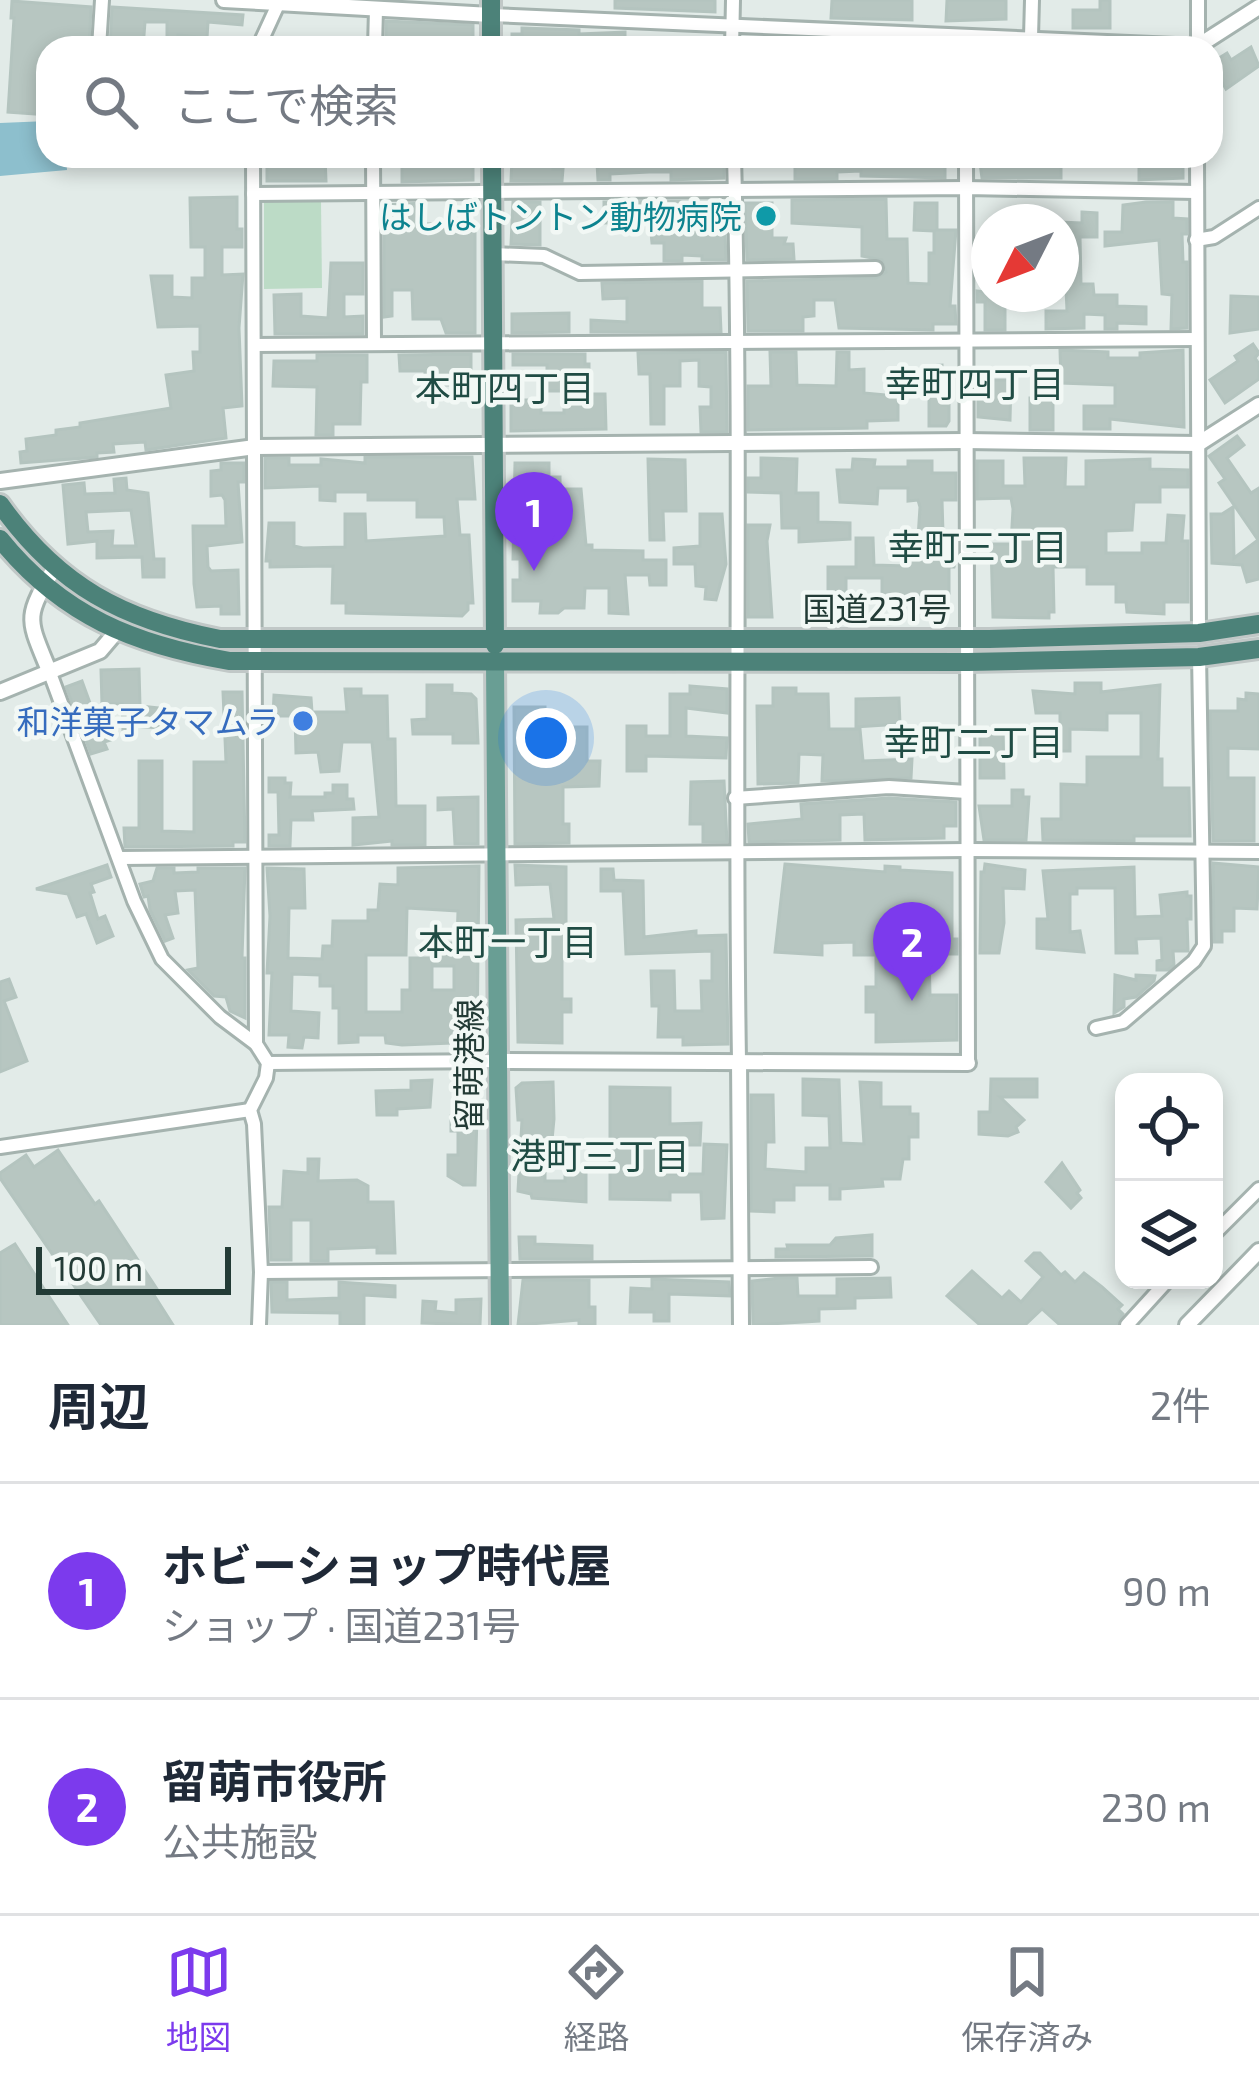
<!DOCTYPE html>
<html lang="ja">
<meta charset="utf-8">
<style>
body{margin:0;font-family:"Exo 2","Noto Sans JP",sans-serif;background:#f6f6f7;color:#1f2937}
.controls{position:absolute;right:36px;bottom:36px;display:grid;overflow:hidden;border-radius:24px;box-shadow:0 6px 18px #0003}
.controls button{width:108px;height:108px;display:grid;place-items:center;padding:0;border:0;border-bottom:3px solid #e0e1e3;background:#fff;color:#1f2937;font:60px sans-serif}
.compass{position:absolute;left:971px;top:204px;width:108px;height:108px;border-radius:50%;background:#fff;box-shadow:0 6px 18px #0003;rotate:228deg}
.scale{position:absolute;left:36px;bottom:30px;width:195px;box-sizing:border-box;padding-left:12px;border:6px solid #233b36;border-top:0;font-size:33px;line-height:42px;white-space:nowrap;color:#233b36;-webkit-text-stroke:9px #f2f8f5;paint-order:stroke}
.you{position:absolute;left:546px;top:738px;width:42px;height:42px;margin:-30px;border:9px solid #fff;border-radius:50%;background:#1a73e8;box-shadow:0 0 0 18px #1a73e833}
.badge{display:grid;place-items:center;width:78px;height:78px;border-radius:50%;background:#7c3aed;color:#fff;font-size:39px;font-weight:700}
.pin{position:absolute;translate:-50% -99px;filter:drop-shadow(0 3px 6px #0008)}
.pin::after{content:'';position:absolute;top:63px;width:42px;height:36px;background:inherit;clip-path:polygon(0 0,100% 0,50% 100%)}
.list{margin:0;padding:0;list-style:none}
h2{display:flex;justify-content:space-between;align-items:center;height:156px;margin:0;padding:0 48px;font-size:51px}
h2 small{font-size:39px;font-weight:400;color:#747a83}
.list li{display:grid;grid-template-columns:78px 1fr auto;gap:36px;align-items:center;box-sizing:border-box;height:216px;padding:0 48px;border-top:3px solid #e0e1e3}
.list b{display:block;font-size:45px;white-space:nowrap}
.list p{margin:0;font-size:39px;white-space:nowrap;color:#747a83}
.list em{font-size:39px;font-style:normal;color:#747a83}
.icon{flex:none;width:66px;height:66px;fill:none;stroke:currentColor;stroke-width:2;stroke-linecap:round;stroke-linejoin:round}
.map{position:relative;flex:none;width:1259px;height:1325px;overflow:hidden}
.search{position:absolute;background:#fff;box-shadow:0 6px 18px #0003;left:36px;right:36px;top:36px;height:132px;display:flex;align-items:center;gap:30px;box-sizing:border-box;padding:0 42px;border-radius:36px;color:#747a83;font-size:45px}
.sheet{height:588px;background:#fff}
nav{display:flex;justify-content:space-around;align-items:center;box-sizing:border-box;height:168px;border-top:3px solid #e0e1e3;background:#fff;font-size:33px;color:#747a83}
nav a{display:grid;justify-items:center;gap:6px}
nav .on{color:#7c3aed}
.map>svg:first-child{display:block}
</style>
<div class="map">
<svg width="1259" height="1325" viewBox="0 0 1259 1325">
<rect width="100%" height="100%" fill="#e2ebe8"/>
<!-- green -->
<path fill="#bcdbc6" d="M321 201 322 288 264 289V201Z"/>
<!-- water -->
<path fill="#8dbfcd" d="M48 121V156H66L67 170 0 176V123Z"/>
<!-- building -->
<g fill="#b7c6c1" stroke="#b4c4bf" stroke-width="3" fill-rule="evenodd">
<path d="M615 0H715V12L615 8Z"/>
<path d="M832 0H912V20L831 18Z"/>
<path d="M947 0H1006V19L946 21Z"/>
<path d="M1100 0H1110V28H1073V10H1100Z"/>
<path d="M12 1 91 7 89 48H48V115L8 112 14 18H11Z"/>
<path d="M112 7 243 15 242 25 208 22 207 38 178 35V39L167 38V22H145L143 48H110Z"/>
<path d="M386 21 473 25V42H410V48H386Z"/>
<path d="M522 28 579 30V34L625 32V38H669V48H512V34H522Z"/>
<path d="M1251 47 1259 66 1226 89 1211 63 1227 53 1231 60Z"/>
<path d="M267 156H325L326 181H267Z"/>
<path d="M402 156 473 158V180L402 182Z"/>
<path d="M613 156H724V178L671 180V172H649L610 174V180H598L597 163H613Z"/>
<path d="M795 156 902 160 945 157V178L861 176V171L837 172V179H795Z"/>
<path d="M979 156 1046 164V156H1061V178H982Z"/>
<path d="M512 158 553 159V169H563L562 181H511Z"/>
<path d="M1139 159 1183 160V178L1139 180Z"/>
<path d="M237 197V229H242V247H222V275L243 274 239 328 242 406 223 408 226 438 146 450 145 442 113 444 114 452 97 453V457L21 463 20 452 27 451 26 439 56 435V430L80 427V423L171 408 166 375 194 371 193 352H200V326L158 327 151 276H172V297L192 298V278H205V247H191L190 198Z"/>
<path d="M886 199 887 239H907L908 283 929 284V253H934V231L914 230 915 203H937V230H956L950 306H955L956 324H933V330L839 328 835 300H814V316L803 317V331H748L747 281 876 278 886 272 882 260 862 256V227L792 223V200Z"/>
<path d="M708 201V230L725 231 726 260H702V256L682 255V261H664V243H652L650 222 604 223V202Z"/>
<path d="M513 202H540V245L511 244Z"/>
<path d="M1146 202H1173V218L1187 219V234H1182L1183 262H1187V328L1171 329 1172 295 1162 294 1159 240 1105 246V232H1122L1123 205Z"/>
<path d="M423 203V224L475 223V333H446L441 319H413L412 290H392V316L384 317V205Z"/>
<path d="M745 203H772V238H786L784 244H793L794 259 747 260Z"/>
<path d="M1082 212 1097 213V237H1080L1081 284H1093L1094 295H1117V306L1146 307V324L1117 323V329H1105V315L1084 314V328L1046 329V311H1067L1066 288H1061V222L1082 223Z"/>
<path d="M331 263H363V294H344V317L363 316V334H275L274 295 301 294V316L328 318Z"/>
<path d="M702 281V308H720L721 332H591V320L627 322V298L603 299 602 283Z"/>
<path d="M977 291 1005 294V330H985V302H977Z"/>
<path d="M1231 296 1259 297V329L1230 333Z"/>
<path d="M569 313V332L512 333V314Z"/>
<path d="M1253 344 1259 353 1255 358 1259 364V379L1225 403 1210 380 1238 361 1235 356Z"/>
<path d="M1060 350 1108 352V358H1140V353L1183 350 1184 427 1110 419V429H1084V406H1115V385L1061 383Z"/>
<path d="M726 352 727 432H701L700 407H711V387L699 386V360L680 361V386H664V424H651L650 374H639L638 353Z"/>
<path d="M770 352H796L797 385 836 386 837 352H849V370L864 369V393L898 396V420L867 421V428L748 430V386H771Z"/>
<path d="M471 354V385H425V371H400L399 355Z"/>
<path d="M513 354H585V364H589V394H605L606 429 511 431V400H541V413H564V391H547V365H513Z"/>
<path d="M317 355H367V382H361L360 424H333V435H316L317 387 273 386 274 361H317Z"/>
<path d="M942 365 943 405H949V421L946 426H929V366Z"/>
<path d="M978 380H1011L1010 420 978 417Z"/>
<rect x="1030" y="398" width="23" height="32"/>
<path d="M1237 436 1244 445 1227 458 1251 493 1259 488V579L1247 582 1242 565 1212 563 1211 514H1222L1233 507 1234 558 1258 540 1219 483 1225 479 1209 456Z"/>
<path d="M365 457H472L475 499H457L460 535H469L473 603H468V610L462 616 346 613V603H332L333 566 270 567V561H266L269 523H294V546L303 548 345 547V514H365L366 541 445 536 444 517H417V500H368V492H335V501L320 500V486L265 488V458H289V465H321V459L365 463Z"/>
<path d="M761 458 797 459 796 493H818V522L850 523V539L799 542V528H782L781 493 748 492V478H761Z"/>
<path d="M1024 458H1066L1065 487H1086V461L1150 459V469L1188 470V487H1160V502H1134L1132 530 1106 531V553H1142V543H1166L1168 515 1184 516 1182 541H1188V602H1164V614L1127 612 1126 602H1116V584H1087V567H1053L1054 612H1049V618L993 617 991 544H1011L1013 509 1011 498 977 499V461H1003V486H1025Z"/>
<path d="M648 459 685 460 686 511H663L664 540H650Z"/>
<path d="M853 459 875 460 874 467H908V461H932V473H956V500H942L943 533H956V560L954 567H949V593H924L915 596 914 603 882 602V578H846V596L828 597V567H856V538H873L874 565 908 566V557H936V537L918 538 920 507 918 500 908 501V488H878L877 504 840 502 837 470H852Z"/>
<path d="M221 463H244V482H238L242 542 207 546 208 567 211 571 238 570 239 614H221V606L197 607 194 584 193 526H226L225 500 222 495 211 496V471L221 470Z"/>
<path d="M515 463H549V477H560V489H581L586 545H592V550L643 551V560H666V585H650L649 575H625L628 614 609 613V588H585L584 608H564L558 613H540L541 601H513V580H520V559H513Z"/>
<path d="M126 478 127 490 148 493 154 559H164V577H143L142 557 97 558V541L68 544 63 485 84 483 85 494 115 493 114 479ZM131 510 136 546H112L113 531 88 532 86 512Z"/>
<path d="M700 514H722L726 564 716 600 705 599 706 587 696 586 695 564H674V548L700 546Z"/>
<path d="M748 525H770L767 541 772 617H748Z"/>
<path d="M139 669 140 706 160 708 159 728 133 726V731L123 730 122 704H102L101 670Z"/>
<path d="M82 681 102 736 104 710 114 739 104 742 107 749 91 754 66 687Z"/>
<path d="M1075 683H1101V692L1160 685 1158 759H1162V788H1189L1190 836H1134V841L1043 840 1042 819H1061V784L1087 785V757H1141V713H1107V730L1070 729V751H1060V713H1036L1033 691 1075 694Z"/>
<path d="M427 685H452V693L471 694 476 699 478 743H453V734H413L412 720 427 719Z"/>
<path d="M690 686 727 689V713L686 708V736L727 738 726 758 646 756V771H627V726H646V736H670V694H690Z"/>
<path d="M773 688H796V694H828L829 729H860L863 761 912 759 911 778 822 781 823 755 799 754 798 783 758 784 757 706H773Z"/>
<path d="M345 689H361V696H387L388 739H395L396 806H425V845H392V841L353 845V818L379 817 372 742H342L339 771 321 772 318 752 296 753 295 716H273L274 695 311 698 312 712H347Z"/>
<path d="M223 692H242L245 842H233V846L125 847 124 828H139V761H162V831L194 832V762H226Z"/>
<path d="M1246 693 1259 694V749L1228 748V778H1254V841H1213L1210 711H1238V699L1246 700Z"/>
<path d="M899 698 900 724 856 727V699Z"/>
<path d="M514 707H545V727H587V761H600L599 786 563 787V824H569V843L515 844Z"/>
<path d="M980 728H1003L1004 778H980Z"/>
<path d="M269 778H285V783H291L290 797H325V793H333V785H347V799H353L354 809 312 811 313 820H291L290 846H269V835H279L278 792H269Z"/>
<path d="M724 781 727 842H703V824H690L691 782Z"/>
<path d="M1012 790H1023V797H1029L1026 840H984L979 806H1012Z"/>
<path d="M478 797V844H455L453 809 438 810V798Z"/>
<path d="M889 798 956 802V826H944V838L865 840 864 814 840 815V840L749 842 748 824 802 819 801 804Z"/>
<path d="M1213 863 1259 867 1257 909 1234 908V931H1222V942H1214Z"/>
<path d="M785 864 885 872V866L900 867V870L952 873V939H957V954H929L930 995H957V1040L876 1042V1012H866V987H876V955H854V942L822 943V955L775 952Z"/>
<path d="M985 864 1025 870 1024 889 1003 888 1004 923 999 953H980L981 872H984Z"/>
<path d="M107 865 111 877 91 884 94 892 90 893 98 919 105 916 113 936 97 943 86 914 77 917 68 894 36 889Z"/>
<path d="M515 865 566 867V953L562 954V999H571V1012H562V1043L518 1042 516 920 554 919 550 884 516 885Z"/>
<path d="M479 866 477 1042 402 1045 386 1043 385 1035H358V1042L339 1043V1008H333V986H320V975L292 974 291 1011 319 1013 318 1038 304 1037 302 1048 288 1047 289 1035H269L272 973H267L270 916 267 868 304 869 305 908H289L288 958 322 959 323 946H332L333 921H368V910H378L380 884 398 885V868ZM407 908 458 911 457 943H435V966H454V990H432V958H410V990H402V1012H366V955H406Z"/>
<path d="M1134 867 1135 917 1162 916 1160 895 1187 892V896H1191V919H1187L1188 951H1173L1174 965 1168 970H1157V961L1162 960 1161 938 1136 939 1137 953H1116L1115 888H1077V894H1070V932L1080 931 1084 952 1037 948V919H1048L1043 871Z"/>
<path d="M157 868H174V873L198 872V868H245L242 958H245V1018L230 1011 226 997 214 996 188 970 198 968 195 890 175 891 178 913 165 915 173 938 165 941 150 910 148 896 144 897 140 884 153 881Z"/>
<path d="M601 869H613L614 880 643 881 644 937 696 931V936L726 935 728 1044 683 1045V1037H658L659 1006H652L651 971H674L675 1011H702L701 981H712V951L626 954 623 891H601Z"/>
<path d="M1115 975 1136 980V975L1155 976 1154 981 1136 997 1124 999V1007L1114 1013Z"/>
<path d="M9 979 16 997 4 1001 27 1061 0 1072V982Z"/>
<path d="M803 1079 839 1080 841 1143 864 1144 860 1082 881 1083V1107H910V1114H918V1137H909V1159H903L900 1179H882L883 1186 840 1189V1199H830V1185H794V1200H774V1212L751 1211V1095H773L774 1142H766L765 1169 806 1172V1148H830L829 1116 803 1115Z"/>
<path d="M991 1079H1037V1097H1000L1024 1120 1016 1127 1018 1132 1008 1136 979 1134V1112H990Z"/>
<path d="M432 1080 430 1107 397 1109V1115H377L376 1091 411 1090V1081Z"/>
<path d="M553 1082 554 1119 552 1140H545V1181H565V1171H586V1202L532 1198 531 1194 518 1191 522 1120H518L516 1088 522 1083Z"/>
<path d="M610 1087 670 1088V1124L701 1123 700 1145H670V1174H703L704 1144 727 1145 724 1218 702 1219 701 1192H670V1200L610 1199Z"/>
<path d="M451 1116H477L475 1185H463L448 1176V1155H458V1131H451Z"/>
<path d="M58 1150 95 1204 99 1201 157 1289 152 1292 173 1325H101L0 1178V1173L26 1155 34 1167Z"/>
<path d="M308 1159H319L318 1181 357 1180 368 1186V1202H393L395 1253H377V1247L328 1249V1261H311V1220H291V1260H271L269 1207H282L284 1171 308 1173Z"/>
<path d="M1062 1163 1080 1190 1077 1193 1081 1198 1071 1208 1046 1182Z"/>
<path d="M872 1235V1256L776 1257V1249H788L787 1245H830L836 1238Z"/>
<path d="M519 1237H535V1244L592 1246V1259H520Z"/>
<path d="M15 1244 48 1295 68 1325H0V1253Z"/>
<path d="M1034 1253H1040L1061 1275 1065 1272 1075 1282 1084 1273 1102 1287 1122 1305 1118 1309 1123 1314 1117 1325H1060L1042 1309 1025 1325H980L947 1296 972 1271 1002 1298 1009 1291 1021 1302 1043 1277 1026 1261Z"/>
<path d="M779 1278H797L798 1296H837V1279L890 1278 891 1297 855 1298V1308L819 1309V1321L753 1325 752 1281Z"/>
<path d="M652 1279 729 1282 730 1296 669 1294V1321H654V1312H630L631 1288 652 1289Z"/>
<path d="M523 1280H589V1307H595V1325H579V1320L518 1325Z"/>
<path d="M271 1282H287V1300L339 1298V1282L395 1286V1297L364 1295V1325H340V1313L272 1312Z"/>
<path d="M481 1299 480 1325 422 1323 423 1301 436 1302 435 1311 456 1313V1300Z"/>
</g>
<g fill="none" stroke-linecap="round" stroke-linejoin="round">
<defs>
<g id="minor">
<path d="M1198 0V48"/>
<path d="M491 15 1198 46"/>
<path d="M1031 37 1032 0"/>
<path d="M99 48 102 0"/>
<path d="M258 48 280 0"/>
<path d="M375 48 376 9"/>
<path d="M732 48 733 0"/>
<path d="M253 156 256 1044"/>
<path d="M373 156 374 343"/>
<path d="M734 156C742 457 734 759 739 1060"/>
<path d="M966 156 968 1063"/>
<path d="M1197 156 1199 635"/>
<path d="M253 194 966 188 1196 192"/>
<path d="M1196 240 1214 237 1259 208"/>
<path d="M493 254 544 256 580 273 876 268"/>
<path d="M254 345 1197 339"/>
<path d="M50 673 134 901 162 959 220 1017 256 1044 268 1063 266 1078 250 1110 254 1124 261 1272 259 1325"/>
<path d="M735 798 889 787 967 792"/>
<path d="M121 858 967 850 1259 852"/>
<path d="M1096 1028 1123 1022 1194 961 1204 946 1199 655"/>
<path d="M268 1063 498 1061"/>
<path d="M0 1147 250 1110"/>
<path d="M1214 1234 1259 1189"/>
<path d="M261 1272 871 1267"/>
<path d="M1127 1325 1168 1280"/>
</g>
<g id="tertiary">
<path d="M224 0 491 15"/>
<path d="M1198 46 1259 7"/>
<path d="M0 481 255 447 965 441 1198 444 1259 405"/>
<path d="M50 673C27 617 24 619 55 567"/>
<path d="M0 692 100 651 117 631"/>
<path d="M739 1060 741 1325"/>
<path d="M498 1061 968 1063"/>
<path d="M1187 1325 1259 1251"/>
</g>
<path id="primary" d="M495 662 500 1325"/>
<g id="trunk">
<path d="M491 48V0"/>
<path d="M492 156 495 645"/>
<path d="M0 504C58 586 123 620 220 639H989L1199 633 1259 624"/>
<path d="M0 539C62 616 135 645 230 661L968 662 1199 657 1259 649"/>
</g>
</defs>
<!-- minor casing -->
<use href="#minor" stroke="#a5b3af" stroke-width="18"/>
<!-- tertiary casing -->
<use href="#tertiary" stroke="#a5b3af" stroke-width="20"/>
<!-- primary casing -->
<use href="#primary" stroke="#c1c8c7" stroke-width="24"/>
<!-- trunk casing -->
<use href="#trunk" stroke="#c1c8c7" stroke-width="24"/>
<!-- minor -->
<use href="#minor" stroke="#fff" stroke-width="12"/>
<!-- tertiary -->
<use href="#tertiary" stroke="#fff" stroke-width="14"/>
<!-- primary -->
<use href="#primary" stroke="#699e94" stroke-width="18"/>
<!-- trunk -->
<use href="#trunk" stroke="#4c8279" stroke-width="18"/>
</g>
<!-- markers -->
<circle fill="#0f9aa8" stroke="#f2f8f5" stroke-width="4.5" cx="766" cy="216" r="12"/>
<circle fill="#3f7fe0" stroke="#f2f8f5" stroke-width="4.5" cx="303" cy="721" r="12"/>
<g text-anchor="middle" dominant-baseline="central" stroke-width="9" stroke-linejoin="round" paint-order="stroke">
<!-- culture labels -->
<g font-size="33" fill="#0d838f" stroke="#f2f8f5" text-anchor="end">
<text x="742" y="216">はしばトントン動物病院</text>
</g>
<!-- street labels -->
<g font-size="33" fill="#233b36" stroke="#f2f8f5">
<text x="877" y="608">国道231号</text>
<text transform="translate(468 1065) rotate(-90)">留萌港線</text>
</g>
<!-- shop labels -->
<g font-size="33" fill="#366cbe" stroke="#f2f8f5" text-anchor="end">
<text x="279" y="721">和洋菓子タマムラ</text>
</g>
<!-- neighbourhood labels -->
<g font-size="36" fill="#204c44" stroke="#f2f8f5">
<text x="975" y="382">幸町四丁目</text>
<text x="505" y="386">本町四丁目</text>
<text x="978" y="545">幸町三丁目</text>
<text x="974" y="740">幸町二丁目</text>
<text x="508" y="940">本町一丁目</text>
<text x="600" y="1154">港町三丁目</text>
</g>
</g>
</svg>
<div class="controls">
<button><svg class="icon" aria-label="locate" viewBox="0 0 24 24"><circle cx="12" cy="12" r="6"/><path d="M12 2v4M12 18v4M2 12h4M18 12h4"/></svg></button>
<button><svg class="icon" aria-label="layers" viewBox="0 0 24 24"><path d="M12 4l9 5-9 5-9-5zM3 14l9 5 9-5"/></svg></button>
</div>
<svg class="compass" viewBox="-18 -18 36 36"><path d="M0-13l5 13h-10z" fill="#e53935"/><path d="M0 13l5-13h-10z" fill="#747a83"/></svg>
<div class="scale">100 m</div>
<div class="you"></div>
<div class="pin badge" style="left:534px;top:571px">1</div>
<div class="pin badge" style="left:912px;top:1001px">2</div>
<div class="search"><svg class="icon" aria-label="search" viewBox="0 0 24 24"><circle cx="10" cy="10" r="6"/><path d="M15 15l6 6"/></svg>ここで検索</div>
</div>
<section class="sheet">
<h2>周辺<small>2件</small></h2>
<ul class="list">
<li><span class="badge">1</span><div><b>ホビーショップ時代屋</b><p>ショップ · 国道231号</p></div><em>90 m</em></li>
<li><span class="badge">2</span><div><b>留萌市役所</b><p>公共施設</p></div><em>230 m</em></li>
</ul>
</section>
<nav>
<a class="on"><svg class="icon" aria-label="map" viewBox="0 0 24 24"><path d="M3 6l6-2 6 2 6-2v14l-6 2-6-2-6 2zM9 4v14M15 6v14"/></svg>地図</a>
<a><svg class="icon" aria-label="directions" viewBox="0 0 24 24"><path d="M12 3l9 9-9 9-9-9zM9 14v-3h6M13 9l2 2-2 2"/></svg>経路</a>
<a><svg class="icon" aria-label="saved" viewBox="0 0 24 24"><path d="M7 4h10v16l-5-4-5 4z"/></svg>保存済み</a>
</nav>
